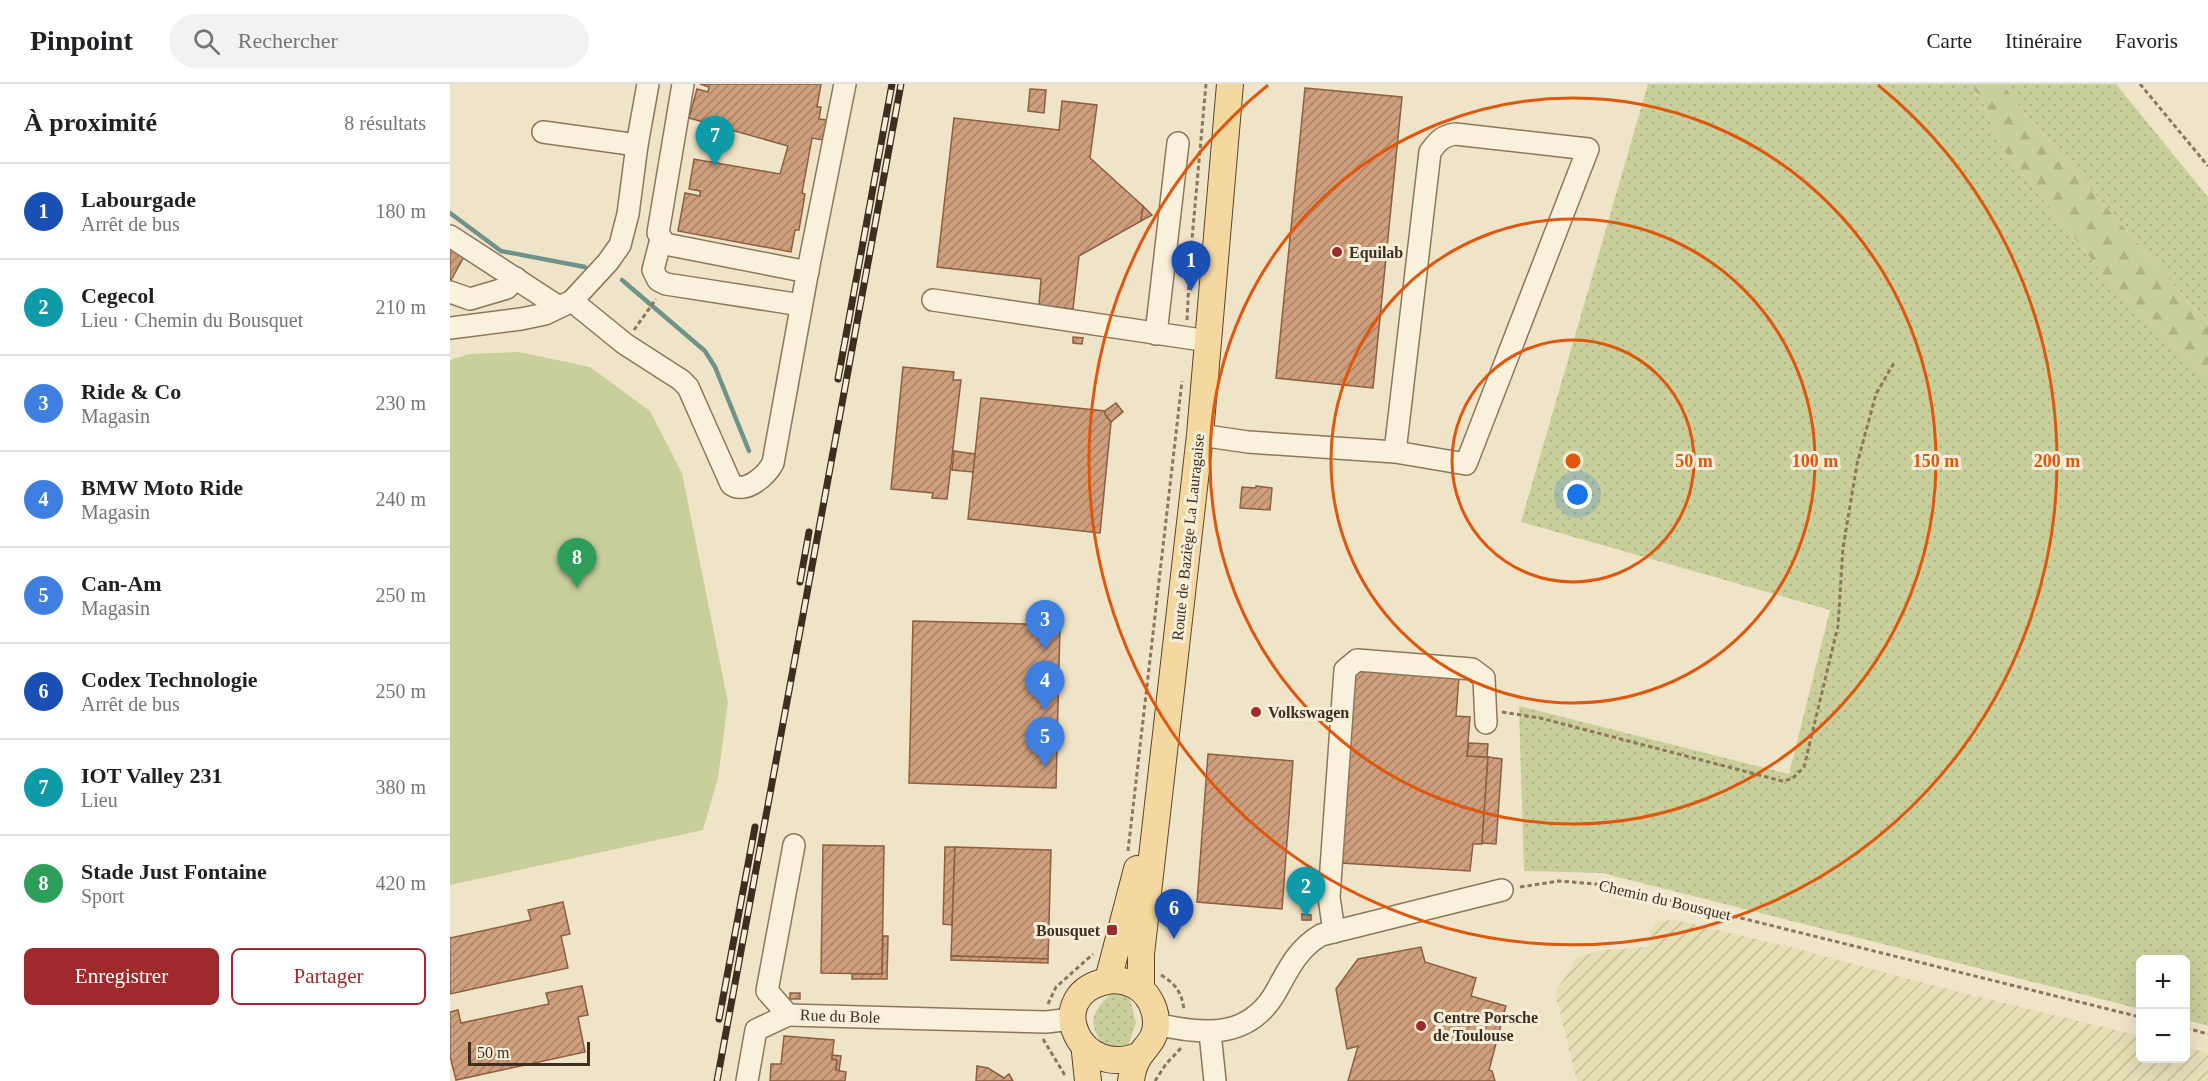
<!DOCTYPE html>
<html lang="fr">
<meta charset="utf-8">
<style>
body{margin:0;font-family:Georgia,serif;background:#f2f2f2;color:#202124}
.controls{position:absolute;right:18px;bottom:18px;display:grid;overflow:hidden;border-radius:9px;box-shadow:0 6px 24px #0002}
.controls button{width:54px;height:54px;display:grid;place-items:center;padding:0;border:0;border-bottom:2px solid #e0e0e0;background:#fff;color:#202124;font:30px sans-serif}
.scale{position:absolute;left:18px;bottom:15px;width:122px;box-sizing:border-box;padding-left:6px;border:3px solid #3d2e20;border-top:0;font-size:16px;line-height:21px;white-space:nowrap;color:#3d2e20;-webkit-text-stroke:4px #f7eed8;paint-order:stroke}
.you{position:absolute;left:1128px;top:411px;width:21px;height:21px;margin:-15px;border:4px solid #fff;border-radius:50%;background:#1a73e8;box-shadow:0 0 0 9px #1a73e833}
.badge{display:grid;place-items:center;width:39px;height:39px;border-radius:50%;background:#9e2a2b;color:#fff;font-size:20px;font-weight:700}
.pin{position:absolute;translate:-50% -50px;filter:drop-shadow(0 2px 3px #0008)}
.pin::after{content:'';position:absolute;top:32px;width:21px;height:18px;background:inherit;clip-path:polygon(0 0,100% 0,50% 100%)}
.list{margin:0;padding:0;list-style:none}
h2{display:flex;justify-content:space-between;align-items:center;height:78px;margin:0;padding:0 24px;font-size:26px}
h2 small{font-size:20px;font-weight:400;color:#757577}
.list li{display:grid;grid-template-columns:39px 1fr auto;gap:18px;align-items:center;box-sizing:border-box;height:96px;padding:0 24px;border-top:2px solid #e0e0e0}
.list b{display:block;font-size:22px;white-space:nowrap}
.list p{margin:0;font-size:20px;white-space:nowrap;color:#757577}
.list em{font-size:20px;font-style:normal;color:#757577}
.actions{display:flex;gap:12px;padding:18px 24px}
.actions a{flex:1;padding:14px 0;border:2px solid #9e2a2b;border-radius:9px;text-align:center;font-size:21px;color:#9e2a2b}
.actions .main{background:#9e2a2b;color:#fff}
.icon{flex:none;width:33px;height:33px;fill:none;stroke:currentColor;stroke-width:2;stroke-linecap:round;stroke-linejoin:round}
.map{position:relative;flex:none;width:1758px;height:997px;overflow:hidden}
header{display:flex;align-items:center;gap:36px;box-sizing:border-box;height:84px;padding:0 30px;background:#fff;border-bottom:2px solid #e0e0e0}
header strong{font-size:28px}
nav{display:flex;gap:33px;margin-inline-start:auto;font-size:21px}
.search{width:420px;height:54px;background:#f2f2f2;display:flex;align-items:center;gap:15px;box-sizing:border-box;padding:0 21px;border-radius:33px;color:#757577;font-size:22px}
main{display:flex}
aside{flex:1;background:#fff}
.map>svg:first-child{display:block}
</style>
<header>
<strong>Pinpoint</strong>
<div class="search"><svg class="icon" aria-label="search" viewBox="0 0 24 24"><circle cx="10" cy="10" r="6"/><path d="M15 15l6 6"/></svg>Rechercher</div>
<nav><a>Carte</a><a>Itinéraire</a><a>Favoris</a></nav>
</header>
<main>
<aside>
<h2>À proximité<small>8 résultats</small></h2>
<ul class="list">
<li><span class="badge" style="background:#1a4fb4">1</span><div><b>Labourgade</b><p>Arrêt de bus</p></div><em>180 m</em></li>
<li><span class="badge" style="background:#0f9aa8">2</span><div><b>Cegecol</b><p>Lieu · Chemin du Bousquet</p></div><em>210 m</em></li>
<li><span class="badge" style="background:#3f7fe0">3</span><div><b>Ride &amp; Co</b><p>Magasin</p></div><em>230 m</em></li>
<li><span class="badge" style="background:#3f7fe0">4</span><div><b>BMW Moto Ride</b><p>Magasin</p></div><em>240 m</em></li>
<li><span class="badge" style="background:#3f7fe0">5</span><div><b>Can-Am</b><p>Magasin</p></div><em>250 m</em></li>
<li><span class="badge" style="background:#1a4fb4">6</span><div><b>Codex Technologie</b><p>Arrêt de bus</p></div><em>250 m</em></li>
<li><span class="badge" style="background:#0f9aa8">7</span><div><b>IOT Valley 231</b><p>Lieu</p></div><em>380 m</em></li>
<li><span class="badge" style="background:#2e9e5b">8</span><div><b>Stade Just Fontaine</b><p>Sport</p></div><em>420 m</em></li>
</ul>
<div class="actions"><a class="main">Enregistrer</a><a>Partager</a></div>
</aside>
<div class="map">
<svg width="1758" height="997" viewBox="0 0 1758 997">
<defs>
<pattern id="farmland-furrows" width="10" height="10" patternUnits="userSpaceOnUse" patternTransform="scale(1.5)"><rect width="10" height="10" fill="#e6deb5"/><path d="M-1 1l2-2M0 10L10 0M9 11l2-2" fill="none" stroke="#c6bf9b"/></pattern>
<pattern id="grass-dots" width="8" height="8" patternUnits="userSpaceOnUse" patternTransform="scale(1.5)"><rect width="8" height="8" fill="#c9cf9b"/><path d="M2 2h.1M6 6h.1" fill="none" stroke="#aeb285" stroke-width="1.8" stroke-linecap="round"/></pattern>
<pattern id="forest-firs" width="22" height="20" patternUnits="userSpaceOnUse" patternTransform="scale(1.5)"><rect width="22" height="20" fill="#c9cf9b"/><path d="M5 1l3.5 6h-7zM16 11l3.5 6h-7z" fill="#aeb285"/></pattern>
<pattern id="building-hatch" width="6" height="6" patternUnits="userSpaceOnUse" patternTransform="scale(1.5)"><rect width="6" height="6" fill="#cf9f7d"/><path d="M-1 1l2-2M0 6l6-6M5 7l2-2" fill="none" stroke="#a98266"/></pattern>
</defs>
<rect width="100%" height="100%" fill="#f0e4c8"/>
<!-- farmland -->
<path fill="url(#farmland-furrows)" d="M1226 836 1340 863 1493 904 1690 952V974H1736V963L1758 969V997H1127L1105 908 1120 886 1125 874 1152 866 1198 863 1200 847 1208 837Z"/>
<!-- grass -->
<g fill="url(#grass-dots)">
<path d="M1198 0H1518L1530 12 1552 64 1657 195 1758 295V942L1736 936V876H1690V925L1152 789 1074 787 1069 622 1339 690 1380 526 1071 438Z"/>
<path d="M1553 0H1666L1758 113V240L1570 24Z"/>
<path d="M664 907 679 911 686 939 676 968 660 970C637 942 637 931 664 907Z"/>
</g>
<!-- forest -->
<path fill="url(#forest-firs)" d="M1518 0H1553L1570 24 1758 240V295L1657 195 1552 64 1530 12Z"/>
<!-- garden -->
<path fill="#c9cf9b" d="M69 268 140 283 200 327 232 389 278 618 268 694 253 746 0 801V276L19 270Z"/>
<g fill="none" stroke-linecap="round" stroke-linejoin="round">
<!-- stream -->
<g stroke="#6f938a" stroke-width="4.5">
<path d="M0 129 51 167 135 183"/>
<path d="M172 196 255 267 265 283 299 367"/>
</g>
</g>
<!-- building -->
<g fill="url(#building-hatch)" stroke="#8d5f41" stroke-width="1.5">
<path d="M250 0H371L367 23H371L369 35 377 36 373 56 362 54 352 109 355 110 349 146H345L341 168 228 147 235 109 250 112V107L239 105 244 75 330 90 338 62 239 34 247 5 258 8 259 3Z"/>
<path d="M855 4 952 13 923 304 826 294Z"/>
<path d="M580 5 596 6 594 29 578 27Z"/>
<path d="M612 17 647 21 640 74 693 122 691 137 629 172 623 225 589 221 591 195 487 183 504 34 609 46Z"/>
<path d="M693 122 702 131 691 137Z"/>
<path d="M0 160 16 169 0 198Z"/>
<path d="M623 253 633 254 632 260 623 259Z"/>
<path d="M453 283 504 288 503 296H511L497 415 482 414 483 409 441 405Z"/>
<path d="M531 314 655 327V330L661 338 650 449 518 435Z"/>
<path d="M666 319 673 328 661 338 655 330V327Z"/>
<path d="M504 367 525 370 523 388 502 386Z"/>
<path d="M806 402 822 404 820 426 790 424 792 403 806 404Z"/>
<path d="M463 537 610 541 606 704 459 699Z"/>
<path d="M904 585 1009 593 1006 632 1020 633 1017 672 1038 673 1032 760H1023L1020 787 891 779Z"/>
<path d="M1019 659 1038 660 1037 673 1017 672Z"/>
<path d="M758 670 843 677 832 825 747 818Z"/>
<path d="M1038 673 1052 675 1046 760 1032 759Z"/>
<path d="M373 761 434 762 432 890 371 889Z"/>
<path d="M495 763H505L502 841 493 840Z"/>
<path d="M505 763 601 766 598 875 501 872Z"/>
<path d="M113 818 120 850 111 852 118 884 0 910V854L81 836 78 826Z"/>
<path d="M852 830 861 831V836H852Z"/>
<path d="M433 852H438L437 895H402V890H432Z"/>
<path d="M971 863 975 878 1026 894 1021 912 1056 922 1039 986 1042 987 1045 997H898L908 962 897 965 886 905 908 875Z"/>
<path d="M501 872 598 875V879L501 876Z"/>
<path d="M132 902 138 931 128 933 135 968 6 996 0 972V928L8 926 11 939 99 920 96 909Z"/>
<rect x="340" y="909" width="10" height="6"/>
<path d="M334 952 384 956 382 975 387 976 386 986 396 988 395 997H320L321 980H331Z"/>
<path d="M382 971 391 972 389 987 386 986 387 976 382 975Z"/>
<path d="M527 982 538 984 554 994 559 990 563 997H526Z"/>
</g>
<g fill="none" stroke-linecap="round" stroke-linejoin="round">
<defs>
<g id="minor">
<path d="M233 0 208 149 215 160 358 188"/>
<path d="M93 48 187 61"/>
<path d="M0 152 109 223"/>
<path d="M211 155 203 186 208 196 216 200 351 221"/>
<path d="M0 208 20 215 57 204 66 194"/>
<path d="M483 216 745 255"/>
<path d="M122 217 175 260 231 296 238 303 281 400C295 411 316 392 323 379L357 191 395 0"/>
<path d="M0 244 71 235 95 230 122 217 158 178 170 161 178 130 187 61 198 0"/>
<path d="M706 250 728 59"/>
<path d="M750 351 798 358 945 368 980 68C987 58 992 52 1005 50L1138 65 1016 380 945 368"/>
<path d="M344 761 317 907 338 931 596 938 622 935"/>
<path d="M884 848 879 813 895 586 907 576 1022 585 1034 594 1036 639"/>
<path d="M706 940C754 951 801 956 828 904 840 882 849 864 871 851L1052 806"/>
<path d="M760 949 765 997"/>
<path d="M297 997 306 946 338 931"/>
</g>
<g id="major">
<path d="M658 896 687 785"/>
<path d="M691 905V870L750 351 780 0"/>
<path d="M635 968 638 997"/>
<path d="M681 997C682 988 685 978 690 971 698 960 706 954 706 939 706 924 698 908 684 901 674 896 663 895 653 898 593 914 630 997 690 971"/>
</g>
</defs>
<!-- minor casing -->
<use href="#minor" stroke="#8d765c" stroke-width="24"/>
<!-- major casing -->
<use href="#major" stroke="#5b4430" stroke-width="28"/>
<!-- path -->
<g stroke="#8d765c" stroke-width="3" stroke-dasharray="4.5 3" stroke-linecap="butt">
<path d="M1690 0 1758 82"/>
<path d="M737 236 740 177 756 0"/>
<path d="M184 246 206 215"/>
<path d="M1052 628 1090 634 1332 697 1342 695 1354 683 1388 542 1393 464 1407 380 1426 310 1444 279"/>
<path d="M678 767 732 297"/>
<path d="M1070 803 1109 797 1158 801 1690 933"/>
<path d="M711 891C726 900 732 909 734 926"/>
<path d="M598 920 606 903 643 870"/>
<path d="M1736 944 1758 950"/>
<path d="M593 955 616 993"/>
<path d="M705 997 716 980 731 964"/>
</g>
<!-- minor -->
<use href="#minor" stroke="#faf1dc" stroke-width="21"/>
<!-- major -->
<use href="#major" stroke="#f3d9a0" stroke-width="26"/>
<defs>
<g id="rail">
<path d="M388 295 442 0"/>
<path d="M350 498 359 448"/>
<path d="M269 935 305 743"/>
<path d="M267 997 451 0"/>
</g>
</defs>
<!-- rail casing -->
<use href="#rail" stroke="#3d2e20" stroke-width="7"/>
<!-- rail -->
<use href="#rail" stroke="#f7eed8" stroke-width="4.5" stroke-dasharray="14" stroke-linecap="butt"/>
</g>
<!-- distance rings -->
<g fill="none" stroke="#df570d" stroke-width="3">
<circle cx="1123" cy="377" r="121"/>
<circle cx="1123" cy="377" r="242"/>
<circle cx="1123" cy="377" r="363"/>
<path d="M1428 1A484 484 0 1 1 818 1"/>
</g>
<!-- markers -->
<g fill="#9e2a2b" stroke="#f7eed8" stroke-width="2">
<circle cx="887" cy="168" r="6"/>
<circle cx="806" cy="628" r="6"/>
<rect x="656" y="840" width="12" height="12" rx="3"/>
<circle cx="971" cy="942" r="6"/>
</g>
<g text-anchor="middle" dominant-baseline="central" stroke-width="6" stroke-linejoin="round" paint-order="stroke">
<!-- poi labels -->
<g font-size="16" font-weight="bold" fill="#3d2e20" stroke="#f7eed8" text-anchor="start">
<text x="899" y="168">Equilab</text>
<text x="818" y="628">Volkswagen</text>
<text x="650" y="846" text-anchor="end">Bousquet</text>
<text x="983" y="933">Centre Porsche<tspan x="983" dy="18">de Toulouse</tspan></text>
</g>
<!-- street labels -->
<g font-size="16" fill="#3d2e20" stroke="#f7eed8">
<text transform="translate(738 453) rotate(-84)">Route de Baziège La Lauragaise</text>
<text transform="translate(1215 816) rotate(13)">Chemin du Bousquet</text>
<text transform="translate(390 932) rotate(2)">Rue du Bole</text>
</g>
</g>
<circle cx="1123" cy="377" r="9" fill="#df570d" stroke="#f7eed8" stroke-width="3"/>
<g font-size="18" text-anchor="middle" font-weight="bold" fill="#df570d" stroke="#f7eed8" stroke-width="6" stroke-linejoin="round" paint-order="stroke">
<text x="1244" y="383">50 m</text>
<text x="1365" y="383">100 m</text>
<text x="1486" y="383">150 m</text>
<text x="1607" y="383">200 m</text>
</g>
</svg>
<div class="controls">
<button>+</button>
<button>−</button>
</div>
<div class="scale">50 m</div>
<div class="you"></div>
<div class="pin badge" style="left:741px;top:207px;background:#1a4fb4">1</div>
<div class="pin badge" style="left:856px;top:833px;background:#0f9aa8">2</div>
<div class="pin badge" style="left:595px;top:566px;background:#3f7fe0">3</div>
<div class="pin badge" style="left:595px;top:627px;background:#3f7fe0">4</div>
<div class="pin badge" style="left:595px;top:683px;background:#3f7fe0">5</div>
<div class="pin badge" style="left:724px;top:855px;background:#1a4fb4">6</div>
<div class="pin badge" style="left:265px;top:82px;background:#0f9aa8">7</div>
<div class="pin badge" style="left:127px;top:504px;background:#2e9e5b">8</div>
</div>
</main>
